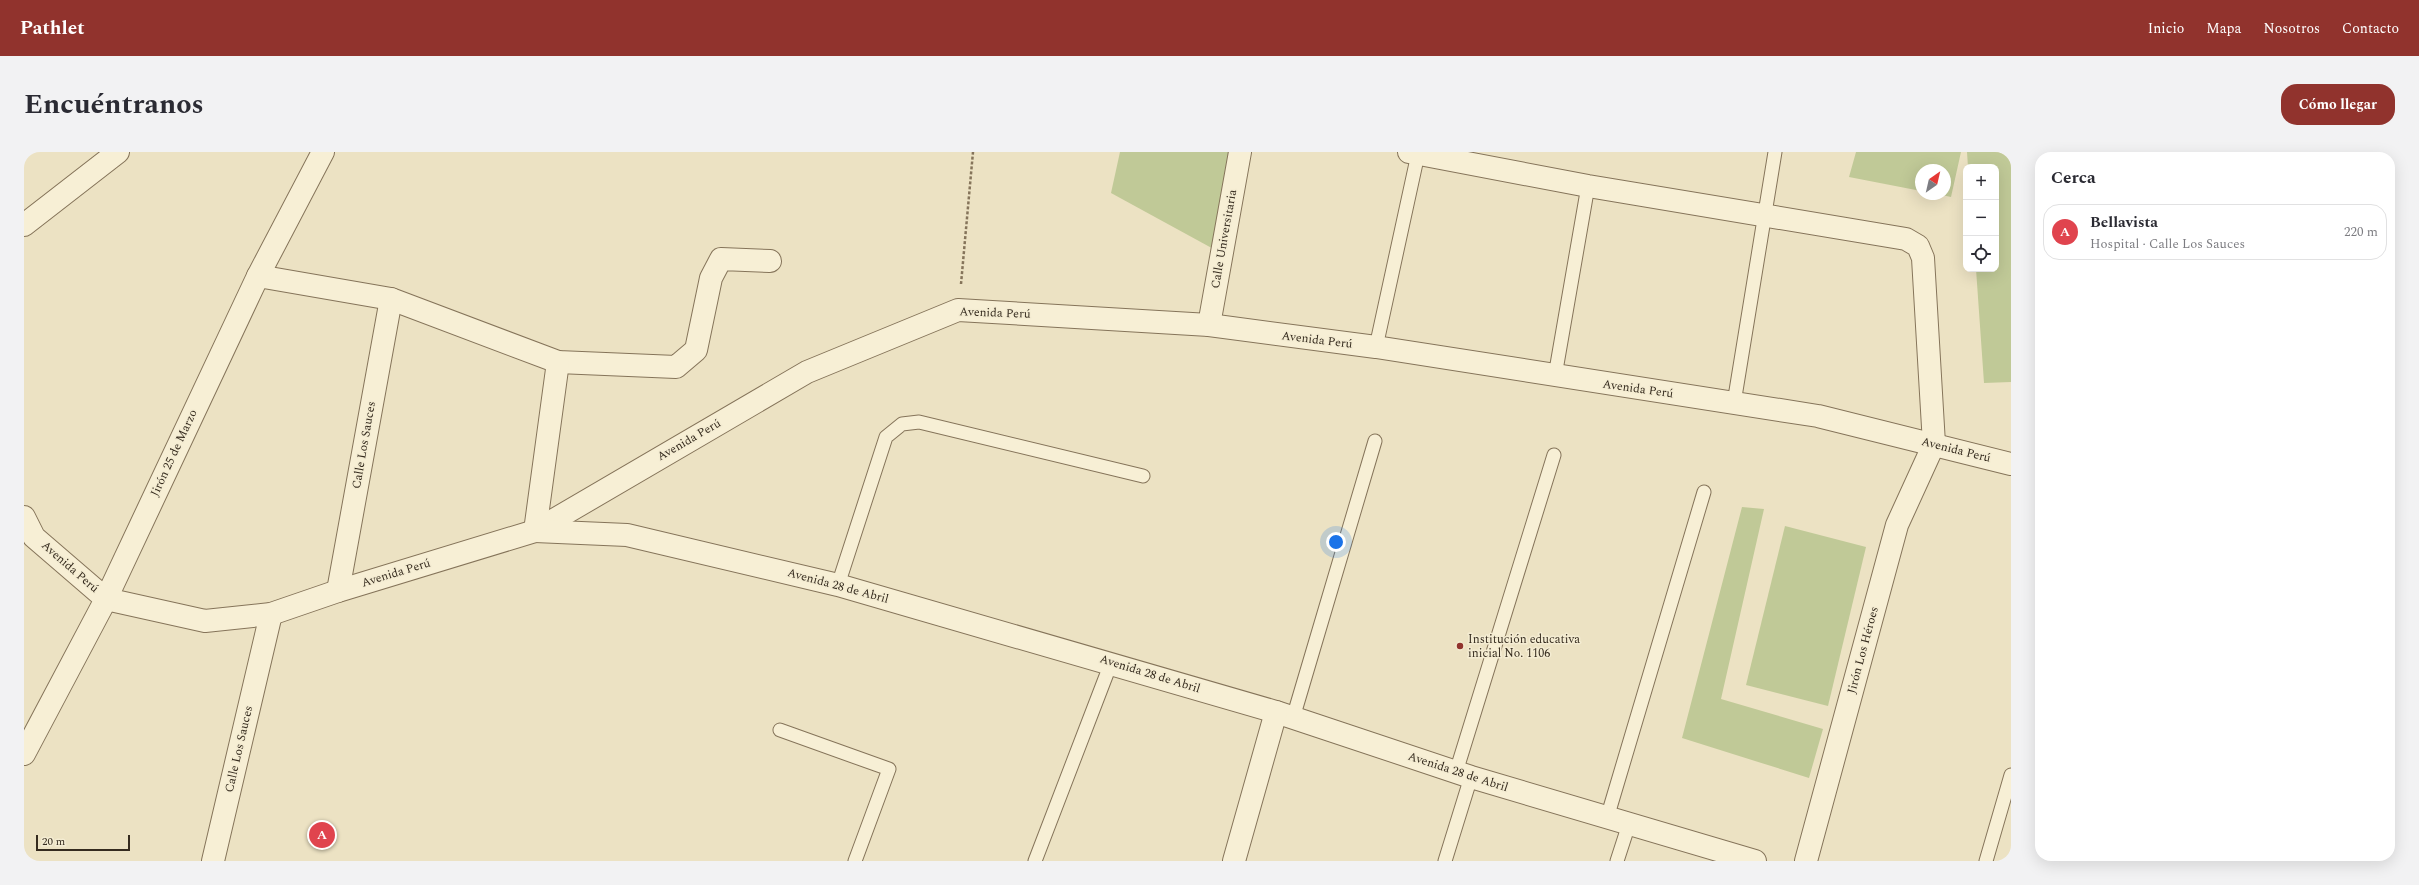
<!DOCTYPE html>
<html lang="es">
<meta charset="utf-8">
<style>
body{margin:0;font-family:Spectral,serif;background:#f2f2f3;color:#2b2b33}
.controls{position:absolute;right:12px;top:12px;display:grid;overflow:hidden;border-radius:8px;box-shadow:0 4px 16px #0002}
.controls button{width:36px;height:36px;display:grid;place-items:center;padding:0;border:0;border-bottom:1px solid #e1e1e2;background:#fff;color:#2b2b33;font:20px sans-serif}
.compass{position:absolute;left:1891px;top:12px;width:36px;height:36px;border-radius:50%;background:#fff;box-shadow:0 4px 16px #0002;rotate:34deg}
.scale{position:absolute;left:12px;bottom:10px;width:94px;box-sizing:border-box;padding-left:4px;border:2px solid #352b1e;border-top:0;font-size:11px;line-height:14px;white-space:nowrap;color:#352b1e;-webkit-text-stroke:3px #f4ecd2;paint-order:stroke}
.you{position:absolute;left:1312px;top:390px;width:14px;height:14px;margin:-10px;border:3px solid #fff;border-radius:50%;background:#1a73e8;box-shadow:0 0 0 6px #1a73e833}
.badge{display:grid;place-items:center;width:26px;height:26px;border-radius:50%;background:#91332d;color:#fff;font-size:13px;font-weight:700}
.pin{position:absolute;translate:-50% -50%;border:2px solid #fff;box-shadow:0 1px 4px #0006}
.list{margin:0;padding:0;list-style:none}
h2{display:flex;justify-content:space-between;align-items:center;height:52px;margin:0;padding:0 16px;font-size:17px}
h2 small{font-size:13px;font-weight:400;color:#7c7c81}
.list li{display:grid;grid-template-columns:26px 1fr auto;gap:12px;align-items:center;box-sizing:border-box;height:56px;margin:0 8px 8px;padding:0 8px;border:1px solid #e1e1e2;border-radius:16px}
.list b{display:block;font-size:15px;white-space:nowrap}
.list p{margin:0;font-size:13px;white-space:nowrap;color:#7c7c81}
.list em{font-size:13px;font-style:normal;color:#7c7c81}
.icon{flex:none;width:22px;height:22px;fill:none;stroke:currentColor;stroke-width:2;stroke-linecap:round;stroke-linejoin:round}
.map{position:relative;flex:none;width:1987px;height:709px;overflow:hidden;border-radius:16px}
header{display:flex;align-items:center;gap:24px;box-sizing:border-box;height:56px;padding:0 20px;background:#91332d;color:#fff}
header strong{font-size:19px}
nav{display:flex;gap:22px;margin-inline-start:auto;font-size:14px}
.intro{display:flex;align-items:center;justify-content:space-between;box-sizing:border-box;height:96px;padding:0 24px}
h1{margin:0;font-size:28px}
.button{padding:10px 18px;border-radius:16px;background:#91332d;color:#fff;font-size:14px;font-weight:700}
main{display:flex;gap:24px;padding:0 24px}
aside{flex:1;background:#fff;border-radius:16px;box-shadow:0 4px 16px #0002}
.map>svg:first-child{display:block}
</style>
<header>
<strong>Pathlet</strong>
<nav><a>Inicio</a><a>Mapa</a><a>Nosotros</a><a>Contacto</a></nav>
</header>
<div class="intro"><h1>Encuéntranos</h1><a class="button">Cómo llegar</a></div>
<main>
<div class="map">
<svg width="1987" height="709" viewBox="0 0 1987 709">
<rect width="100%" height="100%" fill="#ece2c3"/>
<!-- green -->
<g fill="#c0c997">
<path d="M1096 0H1225L1195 100 1087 41Z"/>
<path d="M1832 0H1937L1927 45 1913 42H1921V18H1897V39L1825 25Z"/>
<path d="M1943 0H1987V230L1960 231 1952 117H1972V15H1944Z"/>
<path d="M1718 355 1740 357 1697 547 1799 577 1785 626 1658 586Z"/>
<path d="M1761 374 1842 395 1804 554 1722 533Z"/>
</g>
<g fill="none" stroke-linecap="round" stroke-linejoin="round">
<defs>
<g id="service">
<path d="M1352 195 1394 2"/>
<path d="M1531 224 1564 34"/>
<path d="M1710 251 1751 0"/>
<path d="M814 433 862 285 878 272 895 270 1119 324"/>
<path d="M1269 566 1351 289"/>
<path d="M756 578 865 617 831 709"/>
<path d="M1432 620 1530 303"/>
<path d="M1583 666 1680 340"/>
<path d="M1011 709 1087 511"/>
<path d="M1421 709 1447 625"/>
<path d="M1593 709 1605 672"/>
<path d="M1962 709 1987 623"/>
</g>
<g id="minor">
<path d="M1385 0 1564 34 1882 87 1894 94 1899 106 1910 292 1873 373 1782 709"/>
<path d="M0 73 94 0"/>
<path d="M234 124 367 147 534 210 652 215 672 198 687 126 697 107 746 109"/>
<path d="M1185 173 1216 0"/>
<path d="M0 365 10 385 82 447 181 469 247 462 314 439 511 379 783 220 934 158 1185 173 1352 195 1794 264 1987 312"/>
<path d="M511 379 603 383 814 433 1252 560 1447 625 1731 709"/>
<path d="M511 379 534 210"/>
<path d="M314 439 367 147"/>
<path d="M0 602 82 447 234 124 299 0"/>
<path d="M189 709 247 462"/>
<path d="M1210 709 1252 560"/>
</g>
</defs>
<!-- service casing -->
<use href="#service" stroke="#85745a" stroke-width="15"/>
<!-- minor casing -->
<use href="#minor" stroke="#85745a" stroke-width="24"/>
<!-- path -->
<path stroke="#85745a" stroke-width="2.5" stroke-dasharray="3 2" stroke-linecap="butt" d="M937 132 949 0"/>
<!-- service -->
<use href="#service" stroke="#f7efd5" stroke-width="13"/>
<!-- minor -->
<use href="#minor" stroke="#f7efd5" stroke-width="22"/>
</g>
<!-- markers -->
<circle fill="#91332d" stroke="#f4ecd2" stroke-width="1.5" cx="1436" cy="494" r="4"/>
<g text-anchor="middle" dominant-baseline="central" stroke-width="3" stroke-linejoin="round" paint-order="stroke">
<!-- street labels -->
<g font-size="12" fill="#352b1e" stroke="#f4ecd2">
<text transform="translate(1200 87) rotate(-80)">Calle Universitaria</text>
<text transform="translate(971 161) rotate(2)">Avenida Perú</text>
<text transform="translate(1293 188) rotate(7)">Avenida Perú</text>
<text transform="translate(1614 237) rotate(8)">Avenida Perú</text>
<text transform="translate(665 288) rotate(-30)">Avenida Perú</text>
<text transform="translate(340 293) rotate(-80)">Calle Los Sauces</text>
<text transform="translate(1932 298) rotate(14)">Avenida Perú</text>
<text transform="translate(150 301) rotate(-65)">Jirón 25 de Marzo</text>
<text transform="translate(46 415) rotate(41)">Avenida Perú</text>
<text transform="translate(372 421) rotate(-17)">Avenida Perú</text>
<text transform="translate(814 434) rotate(15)">Avenida 28 de Abril</text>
<text transform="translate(1839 498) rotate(-75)">Jirón Los Héroes</text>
<text transform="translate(1126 522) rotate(17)">Avenida 28 de Abril</text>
<text transform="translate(215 597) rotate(-77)">Calle Los Sauces</text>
<text transform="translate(1434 620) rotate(18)">Avenida 28 de Abril</text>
</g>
<!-- poi labels -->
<g font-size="12" fill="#352b1e" stroke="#f4ecd2" text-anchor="start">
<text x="1444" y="487">Institución educativa<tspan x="1444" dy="14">inicial No. 1106</tspan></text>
</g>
</g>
</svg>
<div class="controls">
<button>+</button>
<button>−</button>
<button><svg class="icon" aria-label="locate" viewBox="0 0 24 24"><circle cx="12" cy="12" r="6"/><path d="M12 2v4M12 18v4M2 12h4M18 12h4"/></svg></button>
</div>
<svg class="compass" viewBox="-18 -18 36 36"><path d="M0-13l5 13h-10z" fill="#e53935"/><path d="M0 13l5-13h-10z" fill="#7c7c81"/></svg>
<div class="scale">20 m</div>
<div class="you"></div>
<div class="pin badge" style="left:298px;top:683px;background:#e0444e">A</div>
</div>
<aside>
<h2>Cerca<small></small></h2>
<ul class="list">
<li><span class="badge" style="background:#e0444e">A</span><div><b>Bellavista</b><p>Hospital · Calle Los Sauces</p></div><em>220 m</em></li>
</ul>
</aside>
</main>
